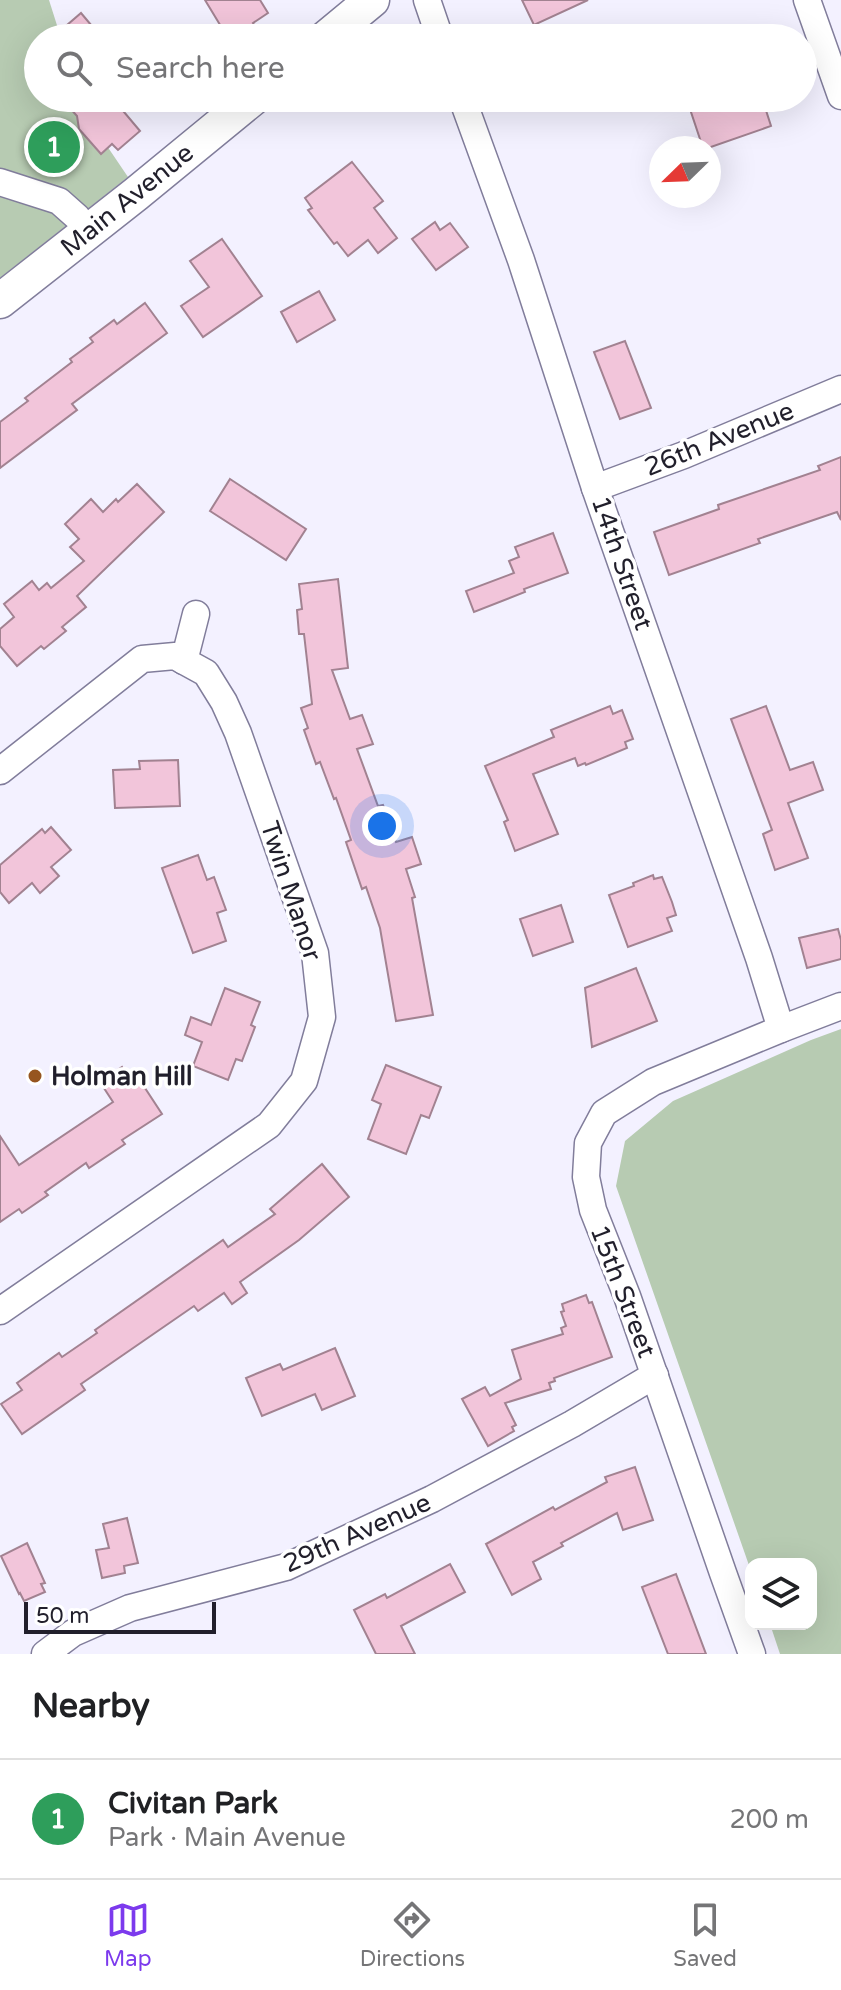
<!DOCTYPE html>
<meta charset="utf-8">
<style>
body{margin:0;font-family:"Varela Round",sans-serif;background:#f2f2f2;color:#202124}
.controls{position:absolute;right:24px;bottom:24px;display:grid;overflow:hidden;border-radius:16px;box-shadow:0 8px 32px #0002}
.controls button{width:72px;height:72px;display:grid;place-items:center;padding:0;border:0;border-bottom:2px solid #e0e0e0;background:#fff;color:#202124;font:40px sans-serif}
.compass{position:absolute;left:649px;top:136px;width:72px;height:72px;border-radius:50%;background:#fff;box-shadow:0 8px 32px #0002;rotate:247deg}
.scale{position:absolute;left:24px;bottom:20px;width:192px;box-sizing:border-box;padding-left:8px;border:4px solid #211f2b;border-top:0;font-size:22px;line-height:28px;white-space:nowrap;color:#211f2b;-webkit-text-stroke:6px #fff;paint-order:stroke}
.you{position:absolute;left:382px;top:826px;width:28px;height:28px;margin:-20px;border:6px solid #fff;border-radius:50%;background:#1a73e8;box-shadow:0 0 0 12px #1a73e833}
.badge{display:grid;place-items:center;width:52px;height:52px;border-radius:50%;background:#7c3aed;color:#fff;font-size:26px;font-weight:700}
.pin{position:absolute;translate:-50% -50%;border:4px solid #fff;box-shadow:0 2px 8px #0006}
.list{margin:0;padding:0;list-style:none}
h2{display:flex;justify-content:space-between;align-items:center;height:104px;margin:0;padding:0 32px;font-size:34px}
h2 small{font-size:26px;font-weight:400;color:#757577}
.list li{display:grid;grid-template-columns:52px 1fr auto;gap:24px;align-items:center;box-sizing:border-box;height:120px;padding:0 32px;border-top:2px solid #e0e0e0}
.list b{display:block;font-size:30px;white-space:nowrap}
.list p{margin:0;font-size:26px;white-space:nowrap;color:#757577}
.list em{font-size:26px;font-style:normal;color:#757577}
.icon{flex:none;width:44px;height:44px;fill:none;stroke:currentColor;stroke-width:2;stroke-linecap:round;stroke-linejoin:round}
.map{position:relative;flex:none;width:841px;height:1654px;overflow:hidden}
.search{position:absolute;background:#fff;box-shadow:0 8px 32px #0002;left:24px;right:24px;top:24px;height:88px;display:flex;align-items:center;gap:20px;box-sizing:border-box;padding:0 28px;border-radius:44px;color:#757577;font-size:30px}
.sheet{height:224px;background:#fff}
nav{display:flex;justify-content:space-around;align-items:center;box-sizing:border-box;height:112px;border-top:2px solid #e0e0e0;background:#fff;font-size:22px;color:#757577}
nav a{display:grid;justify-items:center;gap:4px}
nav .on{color:#7c3aed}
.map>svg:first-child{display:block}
</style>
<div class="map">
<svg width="841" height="1654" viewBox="0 0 841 1654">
<rect width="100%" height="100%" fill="#f3f1ff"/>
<!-- green -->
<g fill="#b7cbb2">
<path d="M0 0H49L61 38H38V98H81L88 118 128 177 0 278Z"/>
<path d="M841 1029V1654H780L770 1624H811V1564H751V1571L616 1186 625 1141 673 1101 811 1040Z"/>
</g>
<!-- building -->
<g fill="#f2c5da" stroke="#a28291" stroke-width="2">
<path d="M205 0H260L268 13 253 23 262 38H228Z"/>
<path d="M522 0H588L534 25Z"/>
<path d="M81 13 102 38H52Z"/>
<path d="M61 98H139L124 112 140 131 118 150 112 144 101 154 79 129 77 116Z"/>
<path d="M712 98H762L771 126 708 148H703L689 106Z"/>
<path d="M352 162 383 201 374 208 397 238 378 253 368 240 348 256 337 242 334 244 308 210 312 208 305 198Z"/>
<path d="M435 222 440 230 450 223 468 247 436 270 412 239Z"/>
<path d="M222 239 262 296 203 337 181 306 209 287 190 261Z"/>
<path d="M319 291 335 320 297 342 281 312Z"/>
<path d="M145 303 167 333 72 404 77 410 0 468V422L28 401 25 398 72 362 70 359 93 342 90 338 114 320 117 324Z"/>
<path d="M625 341 651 408 620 419 594 352Z"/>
<path d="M841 457V520L837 512 758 539 760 543 669 575 654 532 719 509 718 505 820 470 818 466Z"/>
<path d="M230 479 306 529 286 560 210 511Z"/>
<path d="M137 484 164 512 77 596 86 607 62 627 66 631 44 649 41 646 17 666 0 646V629L14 617 4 604 32 581 39 590 47 583 51 588 84 561 70 547 79 539 65 524 91 499 103 512 116 499 118 502Z"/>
<path d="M553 533 568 573 524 589 525 592 474 612 466 591 514 573 509 561 519 557 515 547Z"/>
<path d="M338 579 348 668 332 670 350 719 362 715 373 744 357 749 378 806 383 805 396 842 412 837 421 864 406 869 415 897 412 898 433 1015 396 1021 380 928 366 887 362 889 346 842 351 840 336 798 334 799 320 762 316 764 304 730 308 728 301 708 312 704 304 634H299L297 610 302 609 299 584Z"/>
<path d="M610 706 613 714 622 710 633 739 625 742 627 748 586 765 585 763 578 766 575 758 533 774 558 834 515 851 504 822 508 820 485 766 554 737 551 730Z"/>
<path d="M766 706 790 770 813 762 823 790 788 803 808 858 775 870 763 834 772 830 731 719Z"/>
<path d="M178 760 180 806 115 808 113 770 140 769 139 761Z"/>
<path d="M51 827 71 850 51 867 59 876 40 893 32 883 9 903 0 892V865L42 829 45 833Z"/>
<path d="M198 855 207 880 214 877 226 910 217 913 226 941 193 953 162 868Z"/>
<path d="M653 875 654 879 662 877 672 902 676 915 667 918 672 931 628 947 609 895 634 886 633 883Z"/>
<path d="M561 905 573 942 533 956 520 919Z"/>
<path d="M838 929 841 940V959L807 968 799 938Z"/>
<path d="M636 968 657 1021 592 1047 585 988Z"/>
<path d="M225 988 260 1002 251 1025 255 1027 242 1061 236 1059 228 1080 193 1066 202 1042 185 1035 191 1017 211 1025Z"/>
<path d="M386 1065 441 1087 429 1118 421 1115 406 1154 368 1139 381 1104 372 1100Z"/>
<path d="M122 1067 134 1087 141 1082 162 1114 122 1140 125 1144 89 1168 86 1163 45 1192 48 1195 22 1213 19 1209 0 1222V1136L19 1165 113 1102 100 1082Z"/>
<path d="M322 1164 349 1197 299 1240 240 1282 247 1293 232 1304 224 1293 198 1311 194 1306 81 1384 85 1390 22 1434 1 1404 22 1390 17 1383 59 1353 62 1357 97 1333 95 1330 223 1240 228 1247 275 1214 270 1209Z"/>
<path d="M586 1295 589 1303 592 1302 612 1357 554 1378 555 1381 549 1383 551 1389 505 1403 516 1425 512 1427 514 1431 488 1446 462 1399 485 1387 490 1396 521 1379 512 1350 563 1334 561 1328 566 1326 561 1312 564 1311 562 1304Z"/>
<path d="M335 1348 355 1396 322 1410 315 1394 262 1416 246 1378 280 1364 283 1370Z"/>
<path d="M635 1467 653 1520 623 1530 617 1513 561 1543 563 1546 533 1562 541 1579 512 1595 486 1544 553 1507 555 1510 607 1482 605 1477Z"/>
<path d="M127 1518 138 1563 124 1566 125 1573 102 1578 96 1550 109 1548 103 1524Z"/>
<path d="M27 1543 45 1583 41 1584 45 1592 24 1601 20 1593 19 1594 1 1556Z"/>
<path d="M450 1564 465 1592 401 1626 415 1654H376L354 1610 385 1594 387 1598Z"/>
<path d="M676 1574 706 1654H668L642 1587Z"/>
</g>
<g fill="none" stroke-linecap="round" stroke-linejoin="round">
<defs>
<g id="minor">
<path d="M427 0 440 38"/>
<path d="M807 0 841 96"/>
<path d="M462 98 521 260 595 488 759 958 781 1029"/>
<path d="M0 182 59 201 77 217 88 231"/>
<path d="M595 488 684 455 841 389"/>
<path d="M184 661 196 614"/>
<path d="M0 771 142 659 175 656 206 673 224 702 238 733 315 953 322 1017 304 1081 269 1125 0 1311"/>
<path d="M45 1654 73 1633 130 1608 286 1567 432 1499 572 1424 655 1375"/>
<path d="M752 1654 723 1573 627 1296 593 1210 586 1177 588 1143 604 1113 653 1082 781 1029 841 1006"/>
</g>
<g id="major">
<path d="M326 38 372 0"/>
<path d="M0 301 136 194 253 98"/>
</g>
</defs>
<!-- minor casing -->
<use href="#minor" stroke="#817d9b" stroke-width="29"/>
<!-- major casing -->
<use href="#major" stroke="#817d9b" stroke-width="37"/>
<!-- minor -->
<use href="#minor" stroke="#fff" stroke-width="26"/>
<!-- major -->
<use href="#major" stroke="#fff" stroke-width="34"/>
</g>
<!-- markers -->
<circle fill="#965520" stroke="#fff" stroke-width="3" cx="35" cy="1076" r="8"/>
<g text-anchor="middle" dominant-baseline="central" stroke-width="7" stroke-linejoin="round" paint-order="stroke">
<!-- street labels -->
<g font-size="26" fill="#211f2b" stroke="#fff">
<text transform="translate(127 200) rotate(-39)">Main Avenue</text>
<text transform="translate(719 439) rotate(-22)">26th Avenue</text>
<text transform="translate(622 563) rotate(71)">14th Street</text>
<text transform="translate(291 891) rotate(72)">Twin Manor</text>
<text transform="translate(623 1291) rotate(69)">15th Street</text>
<text transform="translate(357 1533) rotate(-24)">29th Avenue</text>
</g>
<!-- poi labels -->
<g font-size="26" font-weight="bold" fill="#211f2b" stroke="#fff" text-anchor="start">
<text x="51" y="1076">Holman Hill</text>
</g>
</g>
</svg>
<div class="controls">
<button><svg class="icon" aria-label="layers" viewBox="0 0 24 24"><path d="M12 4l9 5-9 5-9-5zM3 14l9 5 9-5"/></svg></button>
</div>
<svg class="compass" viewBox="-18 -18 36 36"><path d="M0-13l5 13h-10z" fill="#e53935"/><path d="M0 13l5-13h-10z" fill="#757577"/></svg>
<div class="scale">50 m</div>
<div class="you"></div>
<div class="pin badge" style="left:54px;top:147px;background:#2e9e5b">1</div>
<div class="search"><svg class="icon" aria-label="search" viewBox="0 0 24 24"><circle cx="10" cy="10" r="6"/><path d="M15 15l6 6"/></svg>Search here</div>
</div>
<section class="sheet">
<h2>Nearby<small></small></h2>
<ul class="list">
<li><span class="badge" style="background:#2e9e5b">1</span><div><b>Civitan Park</b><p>Park · Main Avenue</p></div><em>200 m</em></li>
</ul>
</section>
<nav>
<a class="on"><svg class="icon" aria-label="map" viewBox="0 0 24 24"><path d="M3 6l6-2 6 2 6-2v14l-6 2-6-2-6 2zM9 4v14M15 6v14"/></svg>Map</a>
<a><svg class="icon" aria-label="directions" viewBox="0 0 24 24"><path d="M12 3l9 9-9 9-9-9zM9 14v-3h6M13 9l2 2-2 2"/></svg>Directions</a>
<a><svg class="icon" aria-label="saved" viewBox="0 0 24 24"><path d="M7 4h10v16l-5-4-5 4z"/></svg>Saved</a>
</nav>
